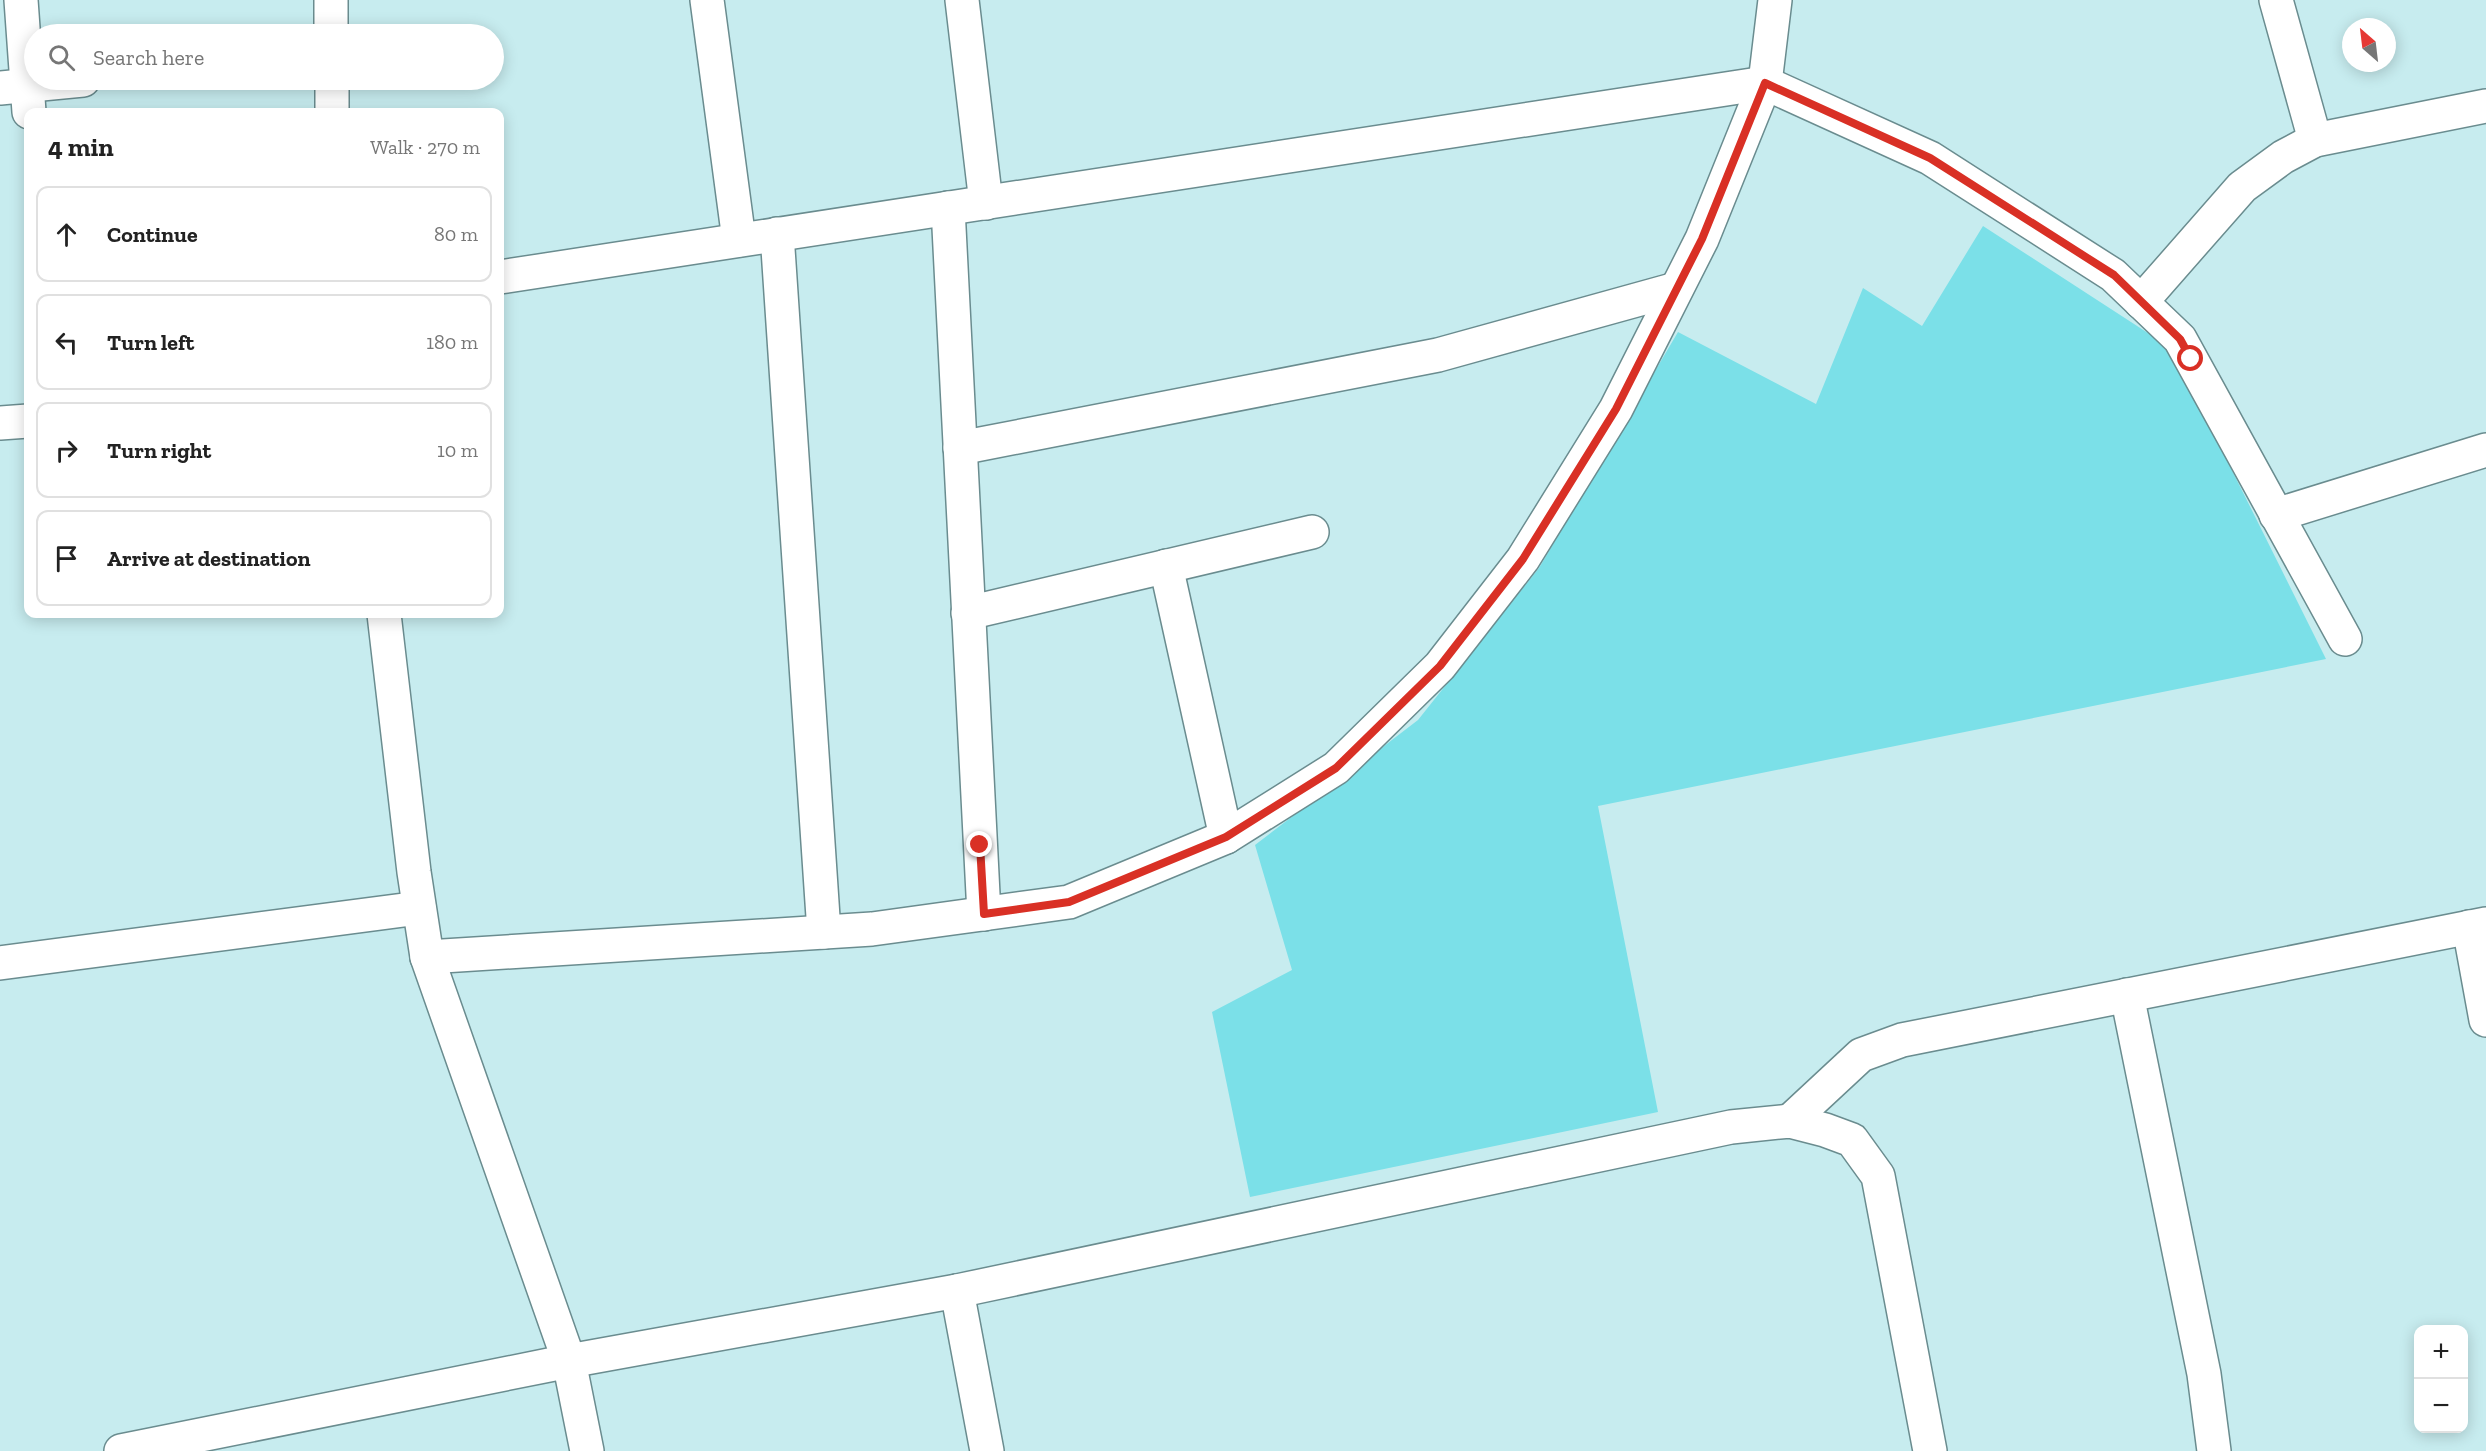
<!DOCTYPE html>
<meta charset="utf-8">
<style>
body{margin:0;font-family:"Zilla Slab",serif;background:#f6f6f6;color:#222}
.controls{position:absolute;right:18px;bottom:18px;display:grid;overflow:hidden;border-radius:12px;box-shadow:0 3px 15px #0003}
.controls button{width:54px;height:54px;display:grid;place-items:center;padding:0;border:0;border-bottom:2px solid #e0e0e0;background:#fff;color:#222;font:30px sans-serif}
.compass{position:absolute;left:2342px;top:18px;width:54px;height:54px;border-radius:50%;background:#fff;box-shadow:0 3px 15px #0003;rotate:332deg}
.stop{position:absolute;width:18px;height:18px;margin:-14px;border:4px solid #d93025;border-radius:50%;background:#fff}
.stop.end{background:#d93025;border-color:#fff;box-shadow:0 2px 6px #0008}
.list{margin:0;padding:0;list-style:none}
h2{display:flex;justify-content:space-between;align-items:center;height:78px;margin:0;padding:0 24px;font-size:26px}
h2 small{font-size:20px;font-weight:400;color:#767676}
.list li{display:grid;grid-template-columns:39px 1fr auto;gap:18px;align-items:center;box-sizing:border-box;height:96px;margin:0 12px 12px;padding:0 12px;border:2px solid #e0e0e0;border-radius:12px}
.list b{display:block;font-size:22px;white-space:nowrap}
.list em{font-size:20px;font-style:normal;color:#767676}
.icon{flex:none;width:33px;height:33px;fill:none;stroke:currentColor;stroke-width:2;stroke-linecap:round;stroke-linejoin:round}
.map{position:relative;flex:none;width:2486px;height:1451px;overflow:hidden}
.search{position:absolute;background:#fff;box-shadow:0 3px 15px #0003;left:24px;top:24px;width:480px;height:66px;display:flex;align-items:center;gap:15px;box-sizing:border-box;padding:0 21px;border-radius:33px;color:#767676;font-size:22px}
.panel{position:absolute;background:#fff;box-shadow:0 3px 15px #0003;left:24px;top:108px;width:480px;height:510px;border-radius:12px}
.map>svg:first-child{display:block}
</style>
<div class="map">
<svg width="2486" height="1451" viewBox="0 0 2486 1451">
<rect width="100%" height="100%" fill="#c7ecef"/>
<!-- green -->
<path fill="#7be0e8" d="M1983 226 2171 348 2326 659 1598 806 1658 1112 1250 1197 1212 1012 1292 970 1255 845 1418 720 1539 568 1678 332 1816 404 1863 288 1922 326Z"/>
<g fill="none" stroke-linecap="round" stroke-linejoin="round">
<defs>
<g id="street">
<path d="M21 0 29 112"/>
<path d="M707 0 739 240"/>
<path d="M962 0 986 203"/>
<path d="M2276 0 2315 140"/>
<path d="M0 88 83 80"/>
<path d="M948 208 984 914"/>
<path d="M777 234 824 932"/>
<path d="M500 277 1765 83 1930 158 2113 275 2180 339 2345 639"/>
<path d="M2141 302 2242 187 2283 157 2315 140 2486 106"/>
<path d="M0 423 28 421"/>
<path d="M960 448 1438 355 1676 289"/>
<path d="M2276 515 2486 450"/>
<path d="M1166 566 1226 837"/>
<path d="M968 613 1312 532"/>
<path d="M2469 927 2486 1020"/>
<path d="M427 957 872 929 1069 902 1226 837 1336 768 1440 666 1523 559 1616 409 1702 239 1765 83 1775 0"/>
<path d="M0 963 419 908"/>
<path d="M2127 995 2204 1374 2214 1451"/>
<path d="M1790 1121 1861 1055 1902 1040 2486 924"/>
<path d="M957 1291 987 1451"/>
<path d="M569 1361 587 1451"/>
</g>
<g id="secondary">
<path d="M331 0V34"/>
<path d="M332 80V112"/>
<path d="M384 614 414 872 427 957 569 1361"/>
<path d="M121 1451 569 1361 957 1291 1731 1127 1790 1121 1825 1130 1852 1140 1878 1176 1930 1451"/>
</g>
</defs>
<!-- street casing -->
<use href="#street" stroke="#6a8c8f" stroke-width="36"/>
<!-- secondary casing -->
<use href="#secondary" stroke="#6a8c8f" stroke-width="36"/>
<!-- street -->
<use href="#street" stroke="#fff" stroke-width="33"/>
<!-- secondary -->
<use href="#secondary" stroke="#fff" stroke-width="33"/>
</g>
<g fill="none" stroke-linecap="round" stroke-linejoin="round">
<!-- route -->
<path stroke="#d93025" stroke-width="8" d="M980 845 984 914 1069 902 1226 837 1336 768 1440 666 1523 559 1616 409 1702 239 1765 83 1930 158 2114 275 2180 339 2191 359"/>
</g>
</svg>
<div class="controls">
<button>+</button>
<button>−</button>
</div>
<svg class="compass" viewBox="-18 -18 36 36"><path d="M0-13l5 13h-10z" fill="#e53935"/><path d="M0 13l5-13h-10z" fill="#767676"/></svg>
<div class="stop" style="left:2191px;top:359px"></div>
<div class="stop end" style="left:980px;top:845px"></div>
<div class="search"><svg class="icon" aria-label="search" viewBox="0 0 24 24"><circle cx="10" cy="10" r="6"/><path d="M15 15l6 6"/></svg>Search here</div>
<section class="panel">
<h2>4 min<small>Walk · 270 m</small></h2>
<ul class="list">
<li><svg class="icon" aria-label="ahead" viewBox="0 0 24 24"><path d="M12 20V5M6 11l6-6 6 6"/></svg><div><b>Continue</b></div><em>80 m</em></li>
<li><svg class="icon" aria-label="left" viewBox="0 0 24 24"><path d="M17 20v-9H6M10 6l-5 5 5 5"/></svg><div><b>Turn left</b></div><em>180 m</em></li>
<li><svg class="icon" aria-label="right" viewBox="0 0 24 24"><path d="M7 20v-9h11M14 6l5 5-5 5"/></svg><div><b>Turn right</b></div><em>10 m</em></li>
<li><svg class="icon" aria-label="arrive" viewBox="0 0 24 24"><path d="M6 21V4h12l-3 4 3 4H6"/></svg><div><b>Arrive at destination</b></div></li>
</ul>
</section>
</div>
